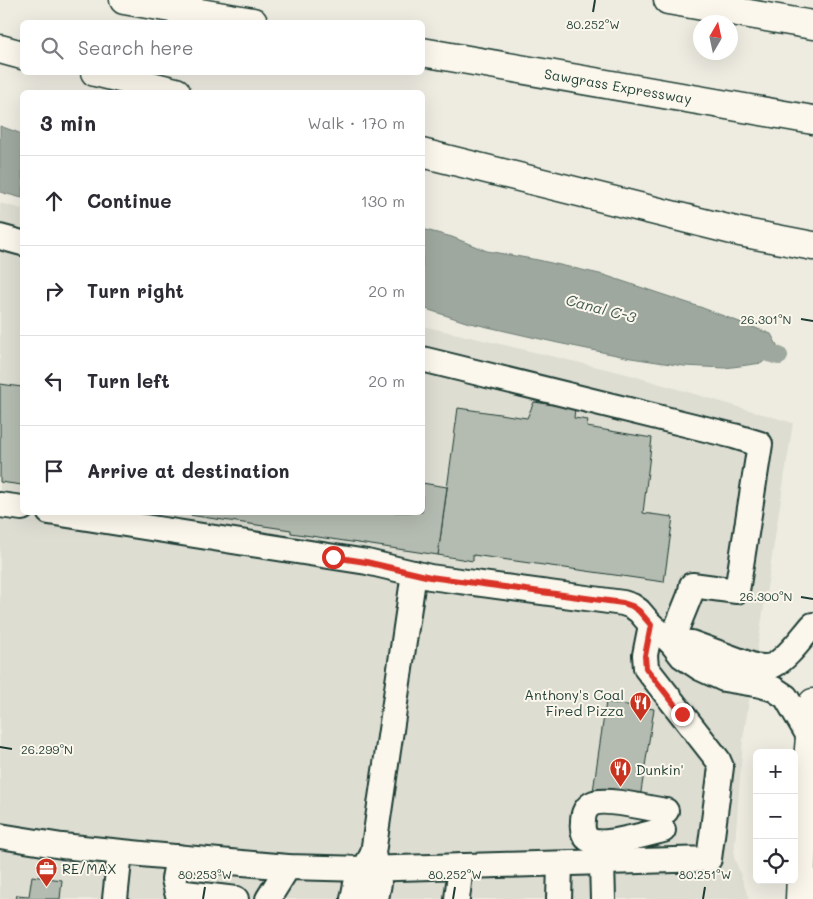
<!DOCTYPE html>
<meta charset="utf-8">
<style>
body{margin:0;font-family:Mali,sans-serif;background:#f7f7f7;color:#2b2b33}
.controls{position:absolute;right:15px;bottom:15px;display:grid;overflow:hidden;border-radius:8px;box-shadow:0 5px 20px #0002}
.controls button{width:45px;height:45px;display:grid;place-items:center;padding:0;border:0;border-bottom:1px solid #e1e1e2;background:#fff;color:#2b2b33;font:25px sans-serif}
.compass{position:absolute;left:693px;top:15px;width:45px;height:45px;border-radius:50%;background:#fff;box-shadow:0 5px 20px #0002;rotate:9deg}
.stop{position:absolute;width:15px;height:15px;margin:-11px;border:4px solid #d93025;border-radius:50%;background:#fff}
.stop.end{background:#d93025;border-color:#fff;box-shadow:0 1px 5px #0008}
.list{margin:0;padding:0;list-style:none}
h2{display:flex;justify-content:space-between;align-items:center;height:65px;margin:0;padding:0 20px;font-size:21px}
h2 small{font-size:16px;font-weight:400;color:#7c7c81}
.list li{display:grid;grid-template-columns:32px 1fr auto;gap:15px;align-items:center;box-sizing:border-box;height:90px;padding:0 20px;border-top:1px solid #e1e1e2}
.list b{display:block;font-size:19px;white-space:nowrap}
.list em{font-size:16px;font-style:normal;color:#7c7c81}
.icon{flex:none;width:28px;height:28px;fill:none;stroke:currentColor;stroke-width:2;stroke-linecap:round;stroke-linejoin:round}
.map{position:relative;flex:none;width:813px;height:899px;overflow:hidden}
.search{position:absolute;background:#fff;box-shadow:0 5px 20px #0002;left:20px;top:20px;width:405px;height:55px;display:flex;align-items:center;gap:12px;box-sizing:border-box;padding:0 18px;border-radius:8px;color:#7c7c81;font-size:19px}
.panel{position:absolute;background:#fff;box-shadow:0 5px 20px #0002;left:20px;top:90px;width:405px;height:425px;border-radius:8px}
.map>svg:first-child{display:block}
</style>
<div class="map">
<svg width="813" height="899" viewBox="0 0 813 899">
<rect width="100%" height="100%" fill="#eeece1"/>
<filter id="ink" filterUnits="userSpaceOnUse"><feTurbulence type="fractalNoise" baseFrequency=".02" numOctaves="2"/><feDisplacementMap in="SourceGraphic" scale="10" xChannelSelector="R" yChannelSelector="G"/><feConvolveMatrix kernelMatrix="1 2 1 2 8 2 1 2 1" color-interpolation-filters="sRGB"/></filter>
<g filter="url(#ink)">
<!-- built -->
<path fill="#ddddd2" d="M0 203 22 209V512H422L423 326 623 373 793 423 743 739 734 857 749 899H0Z"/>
<!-- water -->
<g fill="#9fa89f" stroke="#6c7d74">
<path d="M0 126 22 134V198L0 192Z"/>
<path d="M422 229 452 237 487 251 538 260 604 275 700 307 771 334 777 345 762 363 725 368 684 366 631 358 558 343 466 322 423 308Z"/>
</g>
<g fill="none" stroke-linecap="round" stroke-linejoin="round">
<!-- canal -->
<path stroke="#9fa89f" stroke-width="18" d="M747 347 779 356"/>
</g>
<!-- building -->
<g fill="#b4bbb0" stroke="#1f3d34">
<path d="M0 384 22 387V485L0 482Z"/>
<path d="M534 402 575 408 574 418 588 420 587 427 652 438 643 513 673 517 664 582 473 555V561L438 555 458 408 527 418Z"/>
<path d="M422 483 447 487 438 555 291 533V530L189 515V512H422Z"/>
<path d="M606 702 654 709 640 798 593 791Z"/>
<path d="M32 876 62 880 60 899H16L17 895 29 896Z"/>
</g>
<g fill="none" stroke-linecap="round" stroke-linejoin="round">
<defs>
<g id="minor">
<path d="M0 237 22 243"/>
<path d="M422 359 734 436 760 444 737 591 692 585 690 595 671 642"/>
<path d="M0 505 22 508"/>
<path d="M49 512 367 562 430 577 623 603 632 606 639 611 651 625 671 642 682 656 700 668 724 679 761 685 774 689 786 697 810 738"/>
<path d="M671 642 691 643 754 666C760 667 768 668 774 665 788 658 803 636 813 625"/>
<path d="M663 830C647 834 601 848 588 839 583 835 582 827 583 821 583 814 586 806 594 803 607 798 651 809 666 811"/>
<path d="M0 836 62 846 152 855 288 867 364 869 709 859 721 767 718 760 646 668 645 655 651 625"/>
<path d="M178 857 174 879 177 892 236 899"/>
<path d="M602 862 603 899"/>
<path d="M115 899 120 852"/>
<path d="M268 899 288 867"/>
<path d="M353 899 356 884 371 857"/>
<path d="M376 899 379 883 373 853 414 573"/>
<path d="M457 899 461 866"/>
<path d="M559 899 560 864"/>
</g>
<path id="major" d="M800 899 804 806 813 703"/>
<g id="highway">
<path d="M124 0 253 22"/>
<path d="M668 0 813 25"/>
<path d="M0 49 22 55"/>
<path d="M422 52 813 120"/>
<path d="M95 72 176 92"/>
<path d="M422 153 740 232 813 246"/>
</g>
</defs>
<!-- minor casing -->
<use href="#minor" stroke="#1f3d34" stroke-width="28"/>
<!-- major casing -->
<use href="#major" stroke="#1f3d34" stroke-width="31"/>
<!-- highway casing -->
<use href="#highway" stroke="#1f3d34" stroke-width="31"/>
<!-- minor -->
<use href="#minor" stroke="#fbf7ec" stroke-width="24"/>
<!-- major -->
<use href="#major" stroke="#fbf7ec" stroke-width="28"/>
<!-- highway -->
<use href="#highway" stroke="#fbf7ec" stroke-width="28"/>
</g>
</g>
<g fill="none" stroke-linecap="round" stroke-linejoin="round" filter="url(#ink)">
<!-- route -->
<path stroke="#d93025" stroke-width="6" d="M333 557 366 562 430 577 623 603 632 606 639 611 651 625 645 656 646 668 682 714"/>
</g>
<!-- ticks -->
<path fill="none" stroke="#1f3d34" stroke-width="2" d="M593 12 595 0M801 319 813 321M801 597 813 599M0 747 12 749M203 899 205 887M453 899 455 887M703 899 705 887"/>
<!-- icons -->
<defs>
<symbol id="restaurant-pin" viewBox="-11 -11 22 30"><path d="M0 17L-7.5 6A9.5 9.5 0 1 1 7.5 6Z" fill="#c8321e" stroke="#fbf7ec"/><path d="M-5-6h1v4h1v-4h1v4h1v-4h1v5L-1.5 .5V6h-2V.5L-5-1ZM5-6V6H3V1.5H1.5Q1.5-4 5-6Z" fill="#fff"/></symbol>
<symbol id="office-pin" viewBox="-11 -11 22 30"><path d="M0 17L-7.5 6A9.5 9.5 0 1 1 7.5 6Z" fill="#c8321e" stroke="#fbf7ec"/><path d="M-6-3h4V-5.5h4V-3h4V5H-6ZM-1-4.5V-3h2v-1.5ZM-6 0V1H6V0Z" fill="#fff"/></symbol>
</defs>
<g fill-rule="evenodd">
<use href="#restaurant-pin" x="628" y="690" width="25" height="34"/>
<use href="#restaurant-pin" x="608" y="756" width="25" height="34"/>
<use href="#office-pin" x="34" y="856" width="25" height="34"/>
</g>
<g text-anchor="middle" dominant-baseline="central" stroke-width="4" stroke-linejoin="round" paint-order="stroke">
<!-- street labels -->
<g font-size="14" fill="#1f3d34" stroke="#fbf7ec">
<text transform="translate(618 86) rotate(10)">Sawgrass Expressway</text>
</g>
<!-- poi labels -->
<g font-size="14" fill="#1f3d34" stroke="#fbf7ec" text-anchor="start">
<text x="624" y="694" text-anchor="end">Anthony's Coal<tspan x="624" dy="16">Fired Pizza</tspan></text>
<text x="636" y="769">Dunkin'</text>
<text x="62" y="868">RE/MAX</text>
</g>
<!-- water labels -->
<g font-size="15" font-style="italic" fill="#455d54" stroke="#fbf7ec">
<text transform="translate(601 308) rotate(15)">Canal C-3</text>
</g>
</g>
<g font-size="12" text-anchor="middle" fill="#1f3d34" stroke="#fbf7ec" stroke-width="4" stroke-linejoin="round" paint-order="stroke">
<text x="593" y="29">80.252°W</text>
<text x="766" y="324">26.301°N</text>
<text x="766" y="601">26.300°N</text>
<text x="47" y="754">26.299°N</text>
<text x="205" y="879">80.253°W</text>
<text x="455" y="879">80.252°W</text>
<text x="705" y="879">80.251°W</text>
</g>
</svg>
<div class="controls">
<button>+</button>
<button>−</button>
<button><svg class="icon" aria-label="locate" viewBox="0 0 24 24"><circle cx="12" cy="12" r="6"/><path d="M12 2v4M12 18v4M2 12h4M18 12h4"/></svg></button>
</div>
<svg class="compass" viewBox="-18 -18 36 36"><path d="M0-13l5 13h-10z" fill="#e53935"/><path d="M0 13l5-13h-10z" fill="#7c7c81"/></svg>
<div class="stop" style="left:333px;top:557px"></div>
<div class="stop end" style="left:682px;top:714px"></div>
<div class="search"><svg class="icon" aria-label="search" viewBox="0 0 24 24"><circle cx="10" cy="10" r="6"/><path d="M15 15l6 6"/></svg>Search here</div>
<section class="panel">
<h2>3 min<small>Walk · 170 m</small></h2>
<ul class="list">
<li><svg class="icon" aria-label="ahead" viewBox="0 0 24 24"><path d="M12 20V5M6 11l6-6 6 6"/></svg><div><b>Continue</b></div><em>130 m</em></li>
<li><svg class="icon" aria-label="right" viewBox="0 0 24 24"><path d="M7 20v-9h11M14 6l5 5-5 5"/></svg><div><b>Turn right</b></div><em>20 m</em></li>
<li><svg class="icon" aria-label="left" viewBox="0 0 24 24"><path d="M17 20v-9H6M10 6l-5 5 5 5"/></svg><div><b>Turn left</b></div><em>20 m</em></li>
<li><svg class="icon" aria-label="arrive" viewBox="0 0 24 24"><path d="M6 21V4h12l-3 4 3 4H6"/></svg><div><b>Arrive at destination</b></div></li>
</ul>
</section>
</div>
